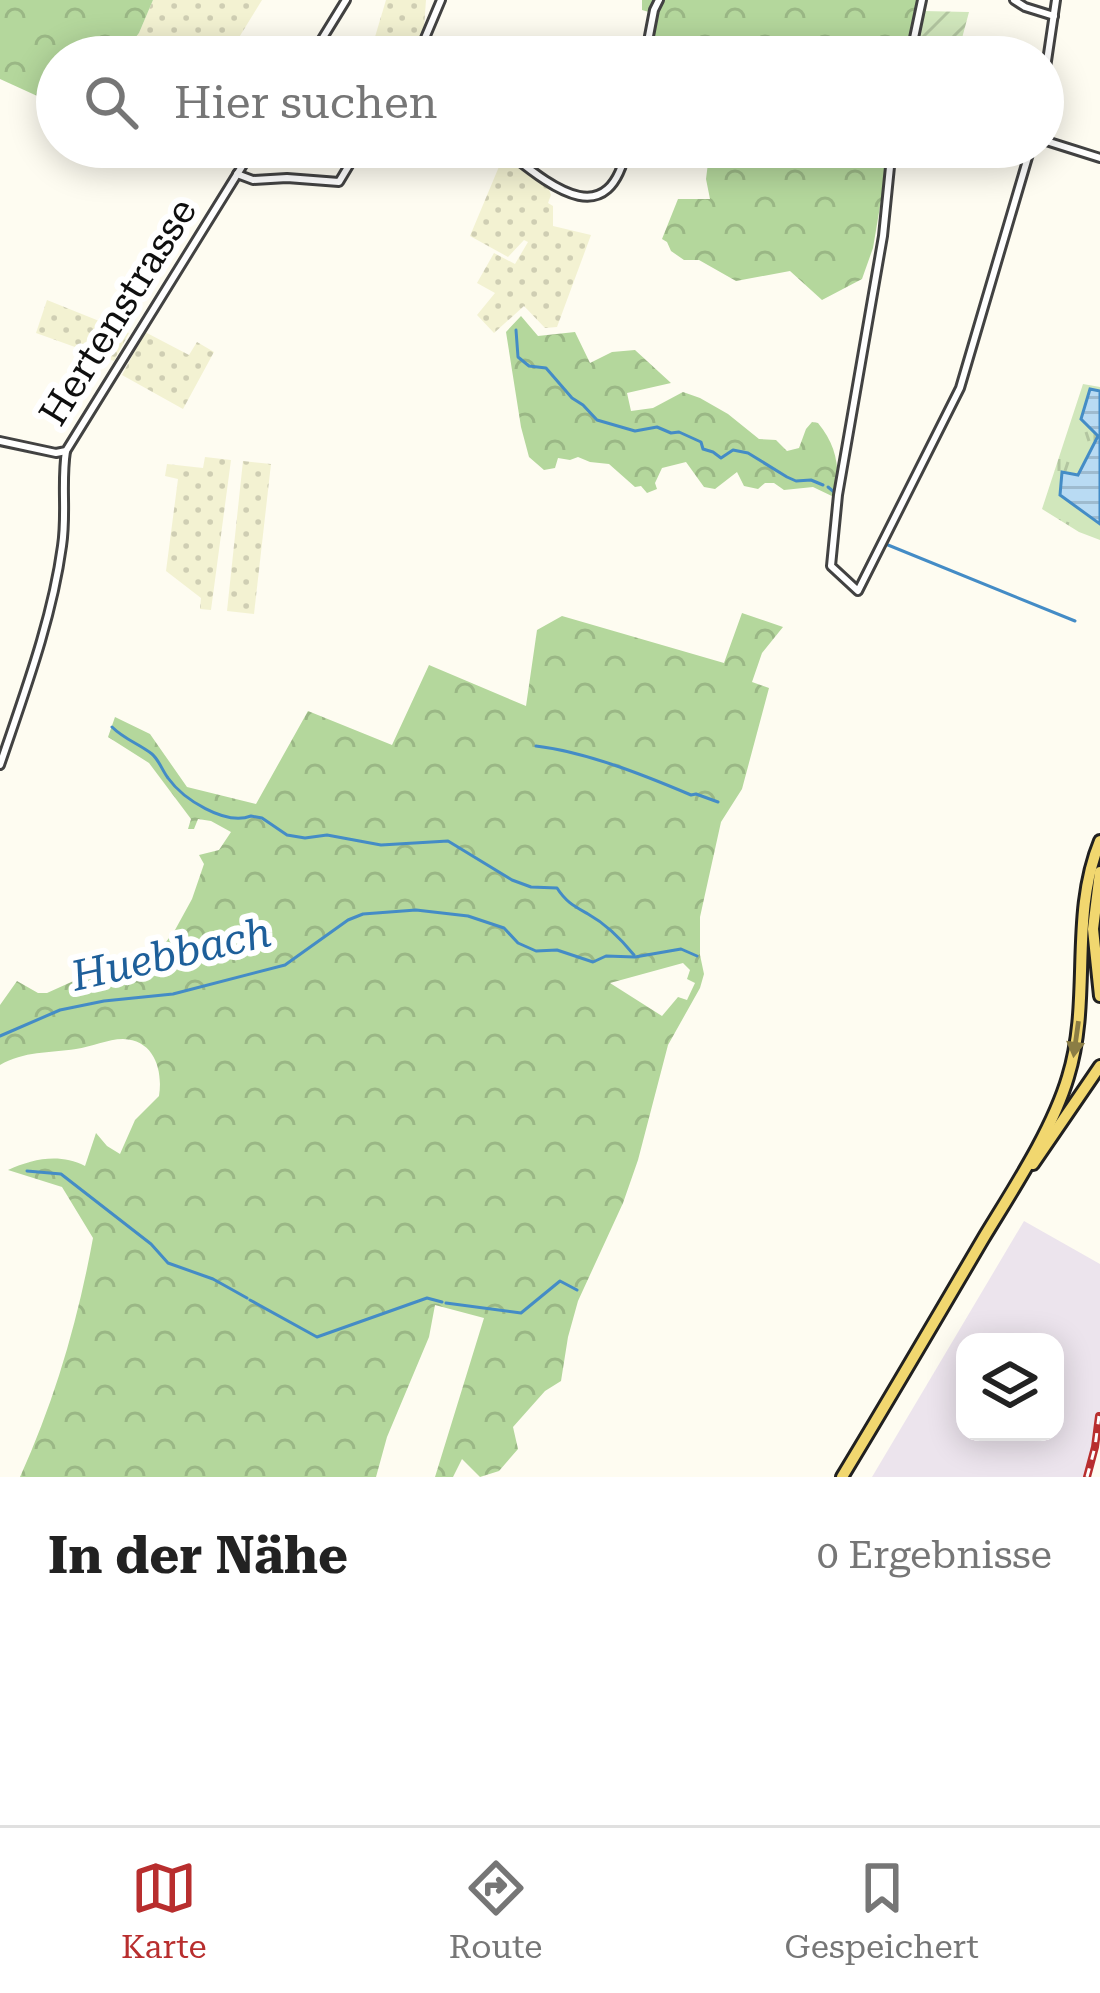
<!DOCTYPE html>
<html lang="de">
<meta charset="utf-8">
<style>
body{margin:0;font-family:"Roboto Serif",serif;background:#f6f6f6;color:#222}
.controls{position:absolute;right:36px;bottom:36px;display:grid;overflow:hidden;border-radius:24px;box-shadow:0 6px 30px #0003}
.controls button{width:108px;height:108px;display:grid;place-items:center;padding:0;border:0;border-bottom:3px solid #e0e0e0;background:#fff;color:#222;font:60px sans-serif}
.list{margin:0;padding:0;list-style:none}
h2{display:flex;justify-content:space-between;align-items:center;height:156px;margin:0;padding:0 48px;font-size:51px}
h2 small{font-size:39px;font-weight:400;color:#767676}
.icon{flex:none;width:66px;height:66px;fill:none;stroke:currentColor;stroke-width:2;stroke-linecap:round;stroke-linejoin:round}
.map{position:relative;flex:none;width:1100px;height:1477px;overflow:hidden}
.search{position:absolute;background:#fff;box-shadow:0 6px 30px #0003;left:36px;right:36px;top:36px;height:132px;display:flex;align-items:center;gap:30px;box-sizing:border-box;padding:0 42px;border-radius:66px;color:#767676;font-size:45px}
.sheet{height:348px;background:#fff}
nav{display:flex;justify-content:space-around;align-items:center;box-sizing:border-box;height:168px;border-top:3px solid #e0e0e0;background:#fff;font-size:33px;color:#767676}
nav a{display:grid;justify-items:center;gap:6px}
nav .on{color:#b82e2e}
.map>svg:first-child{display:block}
</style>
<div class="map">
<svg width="1100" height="1477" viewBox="0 0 1100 1477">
<defs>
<pattern id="farmland-dots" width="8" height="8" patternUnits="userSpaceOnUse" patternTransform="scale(3)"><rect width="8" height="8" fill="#f3f2d2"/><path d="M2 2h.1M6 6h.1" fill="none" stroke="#cfceb3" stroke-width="1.8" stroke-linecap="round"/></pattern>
<pattern id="grass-tufts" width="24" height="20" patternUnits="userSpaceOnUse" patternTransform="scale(3)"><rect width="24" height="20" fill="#d1e7bc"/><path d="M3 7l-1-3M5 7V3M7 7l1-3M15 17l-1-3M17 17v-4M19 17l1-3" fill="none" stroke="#b2c5a0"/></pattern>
<pattern id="forest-crowns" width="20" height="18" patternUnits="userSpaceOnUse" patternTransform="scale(3)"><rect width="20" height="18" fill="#b4d79c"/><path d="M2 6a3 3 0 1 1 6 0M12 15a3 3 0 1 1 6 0" fill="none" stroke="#9ab785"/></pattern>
<pattern id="garden-furrows" width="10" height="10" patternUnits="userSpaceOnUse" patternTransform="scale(3)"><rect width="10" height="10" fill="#d1e7bc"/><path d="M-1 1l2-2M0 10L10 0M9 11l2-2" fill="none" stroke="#b2c5a0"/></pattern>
<pattern id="water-rules" width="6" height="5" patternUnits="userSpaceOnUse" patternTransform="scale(3)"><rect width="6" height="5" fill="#b9dbf3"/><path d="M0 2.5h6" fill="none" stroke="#9ebbcf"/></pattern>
</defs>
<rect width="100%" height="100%" fill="#fefcf1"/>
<!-- industrial -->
<path fill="#ece4ed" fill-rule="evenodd" d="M1024 1221 1100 1264V1439L1089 1477H872ZM965 1342H1055V1432H965Z"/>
<!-- farmland -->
<g fill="url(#farmland-dots)">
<path d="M153 0H262L227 57H120L139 33Z"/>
<path d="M386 0H426L424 27 411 57H369Z"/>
<path d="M503 157 549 189 551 195 548 203 553 206V226L591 235 557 327 545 328 524 306 494 333 477 315 495 293 477 283 494 253 515 264 528 242 524 240 508 257 470 236Z"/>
<path d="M47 300 129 333 114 361 36 333Z"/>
<path d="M145 332 189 355 197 342 214 352 183 409 122 375Z"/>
<path d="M205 457 231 460 211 610 200 609 201 598 166 571 178 479 165 476 167 464 203 468Z"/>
<path d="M243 461 271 464 254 614 227 611Z"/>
</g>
<!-- grass -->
<path fill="url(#grass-tufts)" d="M1083 384 1100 387V391L1090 389 1098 436 1078 476 1060 494 1100 524V540L1079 532 1042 509Z"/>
<!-- forest -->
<g fill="url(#forest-crowns)" fill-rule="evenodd">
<path d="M0 0H153L139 33 120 57H57V105L0 79Z"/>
<path d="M642 0H917L907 57H698L652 39 649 12 642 10Z"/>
<path d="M710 147H890L873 248 862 279 822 300 790 271 736 281 699 260H684L671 251 667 242 662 239 678 199H710L706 179Z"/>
<path d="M521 316 538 336 575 332 590 363 612 352 635 350 671 383 627 393 631 411 653 408 683 392 700 398 728 414 759 439 776 440 787 451 799 448 806 429 812 422 818 423C837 446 840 468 836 498L813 487 784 490 774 483H765L758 489 744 486 737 472 715 489 704 487 686 462 662 468 655 483 657 489 647 493 641 486 635 487 609 464 590 462 578 457 570 460 558 458 555 468 544 470 529 457 521 427 506 332Z"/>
<path d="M742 613 783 627 762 653 752 682 769 688 742 789 721 822 700 917V955L704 974 700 988 668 1045 638 1160 623 1203 578 1301 568 1337 561 1381 545 1391 513 1427 518 1449 499 1471 480 1477 462 1459 453 1477H435L484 1318 435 1305 429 1337 387 1437 376 1477H20C55 1400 78 1320 93 1238L62 1187 8 1170C33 1159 59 1153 85 1166L96 1133 107 1146 120 1154 135 1120 159 1096C163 1071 155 1040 123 1039 108 1039 91 1047 76 1049 49 1053 24 1051 0 1065V1005L17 981 38 993H47L78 979 157 954 175 930 192 899 204 864 199 855 219 850 231 832 211 821 198 819 194 829H188L191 819 149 763 108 737 115 717 150 734 187 787 256 804 308 711 392 745 429 665 526 706 537 630 562 616 724 663ZM683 963 690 970 687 979 695 983 687 1000 678 997 662 1016 610 983Z"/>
</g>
<!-- garden -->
<path fill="url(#garden-furrows)" d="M923 11 969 12 957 57H911Z"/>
<!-- water -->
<path fill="url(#water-rules)" stroke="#448cc6" stroke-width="3" d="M1090 389 1100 391V524L1060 495 1062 472 1078 475 1098 436 1081 419Z"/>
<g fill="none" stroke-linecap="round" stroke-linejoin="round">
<!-- stream -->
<g stroke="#448cc6" stroke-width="3">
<path d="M516 330 518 357 529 366 546 368 572 398 583 405 597 420 635 431 657 427 671 433 679 432 701 442 703 449 713 452 721 458 733 450 748 453 787 477 796 481 811 480 823 485"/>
<path d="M828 487 834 492"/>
<path d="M888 545 1075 621"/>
<path d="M112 727C124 739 139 744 152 754 159 760 162 770 168 778 183 799 225 826 251 816L262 818 287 835 305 838 327 835 381 845 448 841 512 880 531 887 557 888C566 902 574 906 588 914 606 924 621 939 634 955"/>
<path d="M536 746C586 752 644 775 691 795L696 794 718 802"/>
<path d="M0 1036 60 1010 104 1001 173 994 285 965 348 920 363 914 416 910 468 916 504 928 518 943 536 951 557 950 593 962 606 956 635 957 681 949 697 956"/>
<path d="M27 1171 61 1174 151 1244 168 1263 213 1279 247 1298"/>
<path d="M250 1300 317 1337 427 1298 442 1302"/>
<path d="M446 1303 521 1313 560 1281 577 1290"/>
</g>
<defs>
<g id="minor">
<path d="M1014 0 1025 7 1054 16"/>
<path d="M311 57 346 0"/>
<path d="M417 57 441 0"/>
<path d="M645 57 654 10 659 0"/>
<path d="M910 57 922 0"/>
<path d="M1043 88 1056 0"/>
<path d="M1043 140 1100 158"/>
<path d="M501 147C544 180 608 240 627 147"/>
<path d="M892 147 883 236 838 495 831 566 858 591 960 388 1031 147"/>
<path d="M237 174 253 180 287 178 339 182 360 147"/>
<path d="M0 441 56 453 66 451 254 147"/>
<path d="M0 765C24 694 52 620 62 546 67 514 61 483 66 451"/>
</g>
<g id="primary">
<path d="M1100 872 1093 929 1100 996"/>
<path d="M1033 1164 1100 1066"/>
<path d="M842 1477C890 1398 936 1319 983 1239 1012 1191 1052 1131 1068 1077 1092 1000 1069 916 1100 841"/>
</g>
</defs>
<!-- minor casing -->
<use href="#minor" stroke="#424242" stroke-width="12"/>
<!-- primary casing -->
<use href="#primary" stroke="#202020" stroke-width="16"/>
<!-- minor -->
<use href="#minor" stroke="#fff" stroke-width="6"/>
<!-- primary -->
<use href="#primary" stroke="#f1d76f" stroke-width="10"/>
<defs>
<path id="rail" d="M1087 1477 1095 1447 1099 1416"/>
</defs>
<!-- rail casing -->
<use href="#rail" stroke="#b82e2e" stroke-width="8"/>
<!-- rail -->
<use href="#rail" stroke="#fff" stroke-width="3" stroke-dasharray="9" stroke-linecap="butt"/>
</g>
<!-- one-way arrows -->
<defs><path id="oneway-solid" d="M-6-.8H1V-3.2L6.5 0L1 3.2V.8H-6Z" transform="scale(3)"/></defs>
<use fill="#8b7d44" href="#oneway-solid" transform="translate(1076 1039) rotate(98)"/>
<g text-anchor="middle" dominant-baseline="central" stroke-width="12" stroke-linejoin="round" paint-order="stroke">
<!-- street labels -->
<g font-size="39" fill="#0f0f0f" stroke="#fff">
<text transform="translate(118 312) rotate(-58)">Hertenstrasse</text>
</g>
<!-- water labels -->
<g font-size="42" font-style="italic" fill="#1e5f9a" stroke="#fff">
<text transform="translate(171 954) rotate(-13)">Huebbach</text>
</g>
</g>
</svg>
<div class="controls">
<button><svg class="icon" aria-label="layers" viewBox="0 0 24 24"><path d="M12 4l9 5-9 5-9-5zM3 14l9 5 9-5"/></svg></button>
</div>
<div class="search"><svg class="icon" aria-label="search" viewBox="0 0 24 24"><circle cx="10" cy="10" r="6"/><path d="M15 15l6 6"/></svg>Hier suchen</div>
</div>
<section class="sheet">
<h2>In der Nähe<small>0 Ergebnisse</small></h2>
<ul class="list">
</ul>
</section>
<nav>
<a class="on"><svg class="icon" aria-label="map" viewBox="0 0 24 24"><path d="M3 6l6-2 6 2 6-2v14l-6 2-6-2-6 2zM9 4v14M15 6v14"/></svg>Karte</a>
<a><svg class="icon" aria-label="directions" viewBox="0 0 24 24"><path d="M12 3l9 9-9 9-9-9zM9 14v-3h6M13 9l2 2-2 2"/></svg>Route</a>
<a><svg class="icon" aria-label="saved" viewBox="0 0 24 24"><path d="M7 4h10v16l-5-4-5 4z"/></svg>Gespeichert</a>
</nav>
